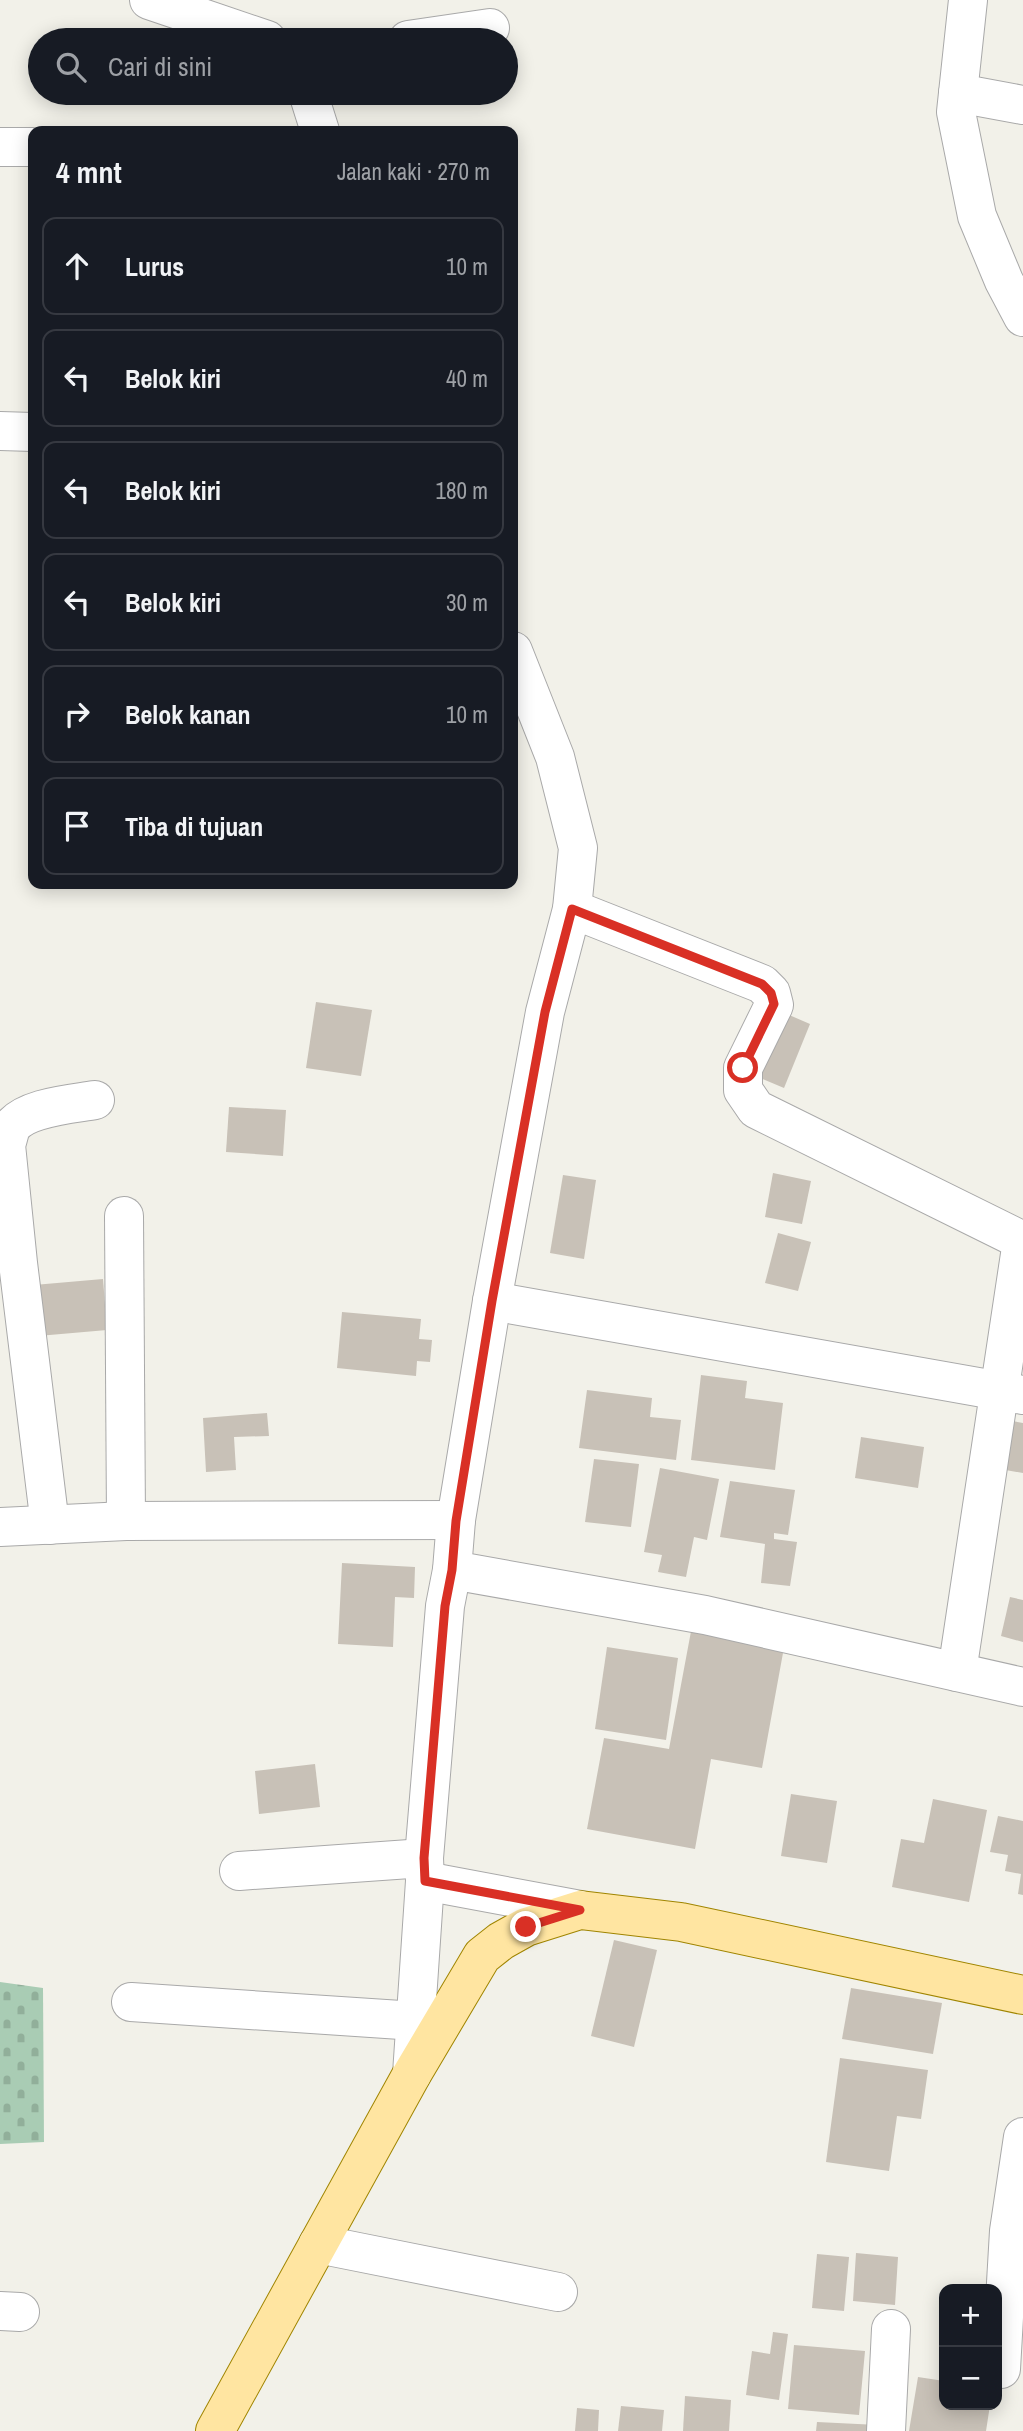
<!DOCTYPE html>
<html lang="id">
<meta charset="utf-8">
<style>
body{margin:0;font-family:"Archivo Narrow",sans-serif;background:#20242c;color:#f1f3f6}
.controls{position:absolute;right:21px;bottom:21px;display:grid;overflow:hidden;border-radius:14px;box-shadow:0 4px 18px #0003}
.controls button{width:63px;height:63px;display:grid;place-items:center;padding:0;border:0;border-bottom:2px solid #363941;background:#171b24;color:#f1f3f6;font:35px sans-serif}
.stop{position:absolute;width:21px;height:21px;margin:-16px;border:5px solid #d93025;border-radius:50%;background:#fff}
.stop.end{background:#d93025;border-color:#fff;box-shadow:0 2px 7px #0008}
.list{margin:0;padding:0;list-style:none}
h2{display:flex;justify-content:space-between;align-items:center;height:91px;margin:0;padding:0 28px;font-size:30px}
h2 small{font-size:23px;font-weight:400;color:#9ea1a6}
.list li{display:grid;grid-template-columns:46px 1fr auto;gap:21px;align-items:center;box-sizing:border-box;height:98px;margin:0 14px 14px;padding:0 14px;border:2px solid #363941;border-radius:14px}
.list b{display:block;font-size:26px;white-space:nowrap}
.list em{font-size:23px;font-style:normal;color:#9ea1a6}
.icon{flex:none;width:38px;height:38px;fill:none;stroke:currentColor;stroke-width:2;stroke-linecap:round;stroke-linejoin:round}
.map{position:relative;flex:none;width:1023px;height:2431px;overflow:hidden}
.search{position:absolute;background:#171b24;box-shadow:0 4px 18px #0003;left:28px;top:28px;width:490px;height:77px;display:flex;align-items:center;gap:18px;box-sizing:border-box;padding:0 24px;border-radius:38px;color:#9ea1a6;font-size:26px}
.panel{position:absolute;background:#171b24;box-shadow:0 4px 18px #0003;left:28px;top:126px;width:490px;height:763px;border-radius:14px}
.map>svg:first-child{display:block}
</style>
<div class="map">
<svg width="1023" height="2431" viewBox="0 0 1023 2431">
<defs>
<pattern id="cemetery-stones" width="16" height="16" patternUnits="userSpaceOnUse" patternTransform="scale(1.75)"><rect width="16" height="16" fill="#a9ccb4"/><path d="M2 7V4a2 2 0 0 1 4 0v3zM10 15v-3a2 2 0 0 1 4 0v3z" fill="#91af9a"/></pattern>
</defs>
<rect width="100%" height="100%" fill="#f2f1e9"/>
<!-- cemetery -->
<path fill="url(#cemetery-stones)" d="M0 1982 43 1988 44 2142 0 2144Z"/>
<!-- building -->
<g fill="#c8c1b7">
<path d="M316 1002 372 1010 361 1076 306 1068Z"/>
<path d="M780 1011 810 1024 784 1088 753 1075Z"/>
<path d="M229 1107 286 1110 283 1156 226 1152Z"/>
<path d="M773 1173 811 1181 802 1224 765 1217Z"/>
<path d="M563 1175 596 1180 584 1259 550 1253Z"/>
<path d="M778 1233 811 1242 798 1291 765 1283Z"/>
<path d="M103 1279 107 1330 38 1336 34 1285Z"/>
<path d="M342 1312 421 1319 419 1339 432 1340 430 1362 417 1361 416 1376 337 1368Z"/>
<path d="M701 1375 747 1381 745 1398 783 1403 775 1470 691 1460Z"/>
<path d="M587 1390 652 1398 650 1417 681 1420 676 1460 579 1448Z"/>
<path d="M267 1413 269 1436 234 1437 236 1470 206 1472 203 1418Z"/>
<path d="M1007 1420 1023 1423V1473L1000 1469Z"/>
<path d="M861 1437 924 1447 918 1488 855 1478Z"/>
<path d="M594 1459 639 1464 631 1527 585 1522Z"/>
<path d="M660 1468 719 1479 707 1540 694 1537 686 1577 658 1572 662 1555 644 1552Z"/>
<path d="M730 1481 795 1490 788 1535 774 1533V1539L797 1542 790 1586 761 1583 765 1544 720 1537Z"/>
<path d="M342 1563 415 1567 414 1598 395 1597 393 1647 338 1644Z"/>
<path d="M1010 1597 1023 1600V1642L1001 1636Z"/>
<path d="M692 1626 785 1642 762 1768 711 1759 695 1849 587 1829 604 1738 669 1749Z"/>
<path d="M607 1647 678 1658 666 1740 595 1729Z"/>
<path d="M315 1764 320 1807 259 1814 255 1771Z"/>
<path d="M791 1794 837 1801 827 1863 781 1856Z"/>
<path d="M933 1799 987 1810 969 1902 892 1887 901 1839 924 1843Z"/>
<path d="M998 1816 1023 1821V1895L1018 1894 1021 1874 1005 1871 1008 1855 990 1852Z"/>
<path d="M614 1940 657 1950 634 2047 591 2036Z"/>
<path d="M851 1988 942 2003 933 2054 842 2039Z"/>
<path d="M840 2058 928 2070 921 2119 897 2116 889 2171 826 2162Z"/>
<path d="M856 2253 898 2257 895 2305 853 2301Z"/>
<path d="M817 2254 849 2257 844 2311 812 2308Z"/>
<path d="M773 2332 788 2334 779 2400 746 2395 752 2351 770 2354Z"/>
<path d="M794 2345 865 2351 859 2415 788 2409Z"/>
<path d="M918 2377 944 2381V2405H990L986 2431H909Z"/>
<path d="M685 2396 731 2400 729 2431H683Z"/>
<path d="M621 2406 664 2410 662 2431H618Z"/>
<path d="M577 2408 599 2410 598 2431H575Z"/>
<path d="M817 2422 878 2425 877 2431H816Z"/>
</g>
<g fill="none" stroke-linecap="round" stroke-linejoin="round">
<defs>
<g id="minor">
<path d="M149 0 267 40"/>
<path d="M968 0 956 112 977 216 1004 281 1023 317"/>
<path d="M408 40 490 28"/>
<path d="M308 93 320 131"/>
<path d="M958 93 1023 105"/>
<path d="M0 147H33"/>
<path d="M0 431 33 432"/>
<path d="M572 909 762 984 771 993 774 1005 743 1068V1090L756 1109 1023 1241"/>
<path d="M124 1216 126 1521"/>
<path d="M492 1301 1023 1395"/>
<path d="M50 1525 18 1263 6 1145C8 1140 9 1133 11 1128 24 1107 73 1104 95 1100"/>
<path d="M0 1527 126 1521 456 1520"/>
<path d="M452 1570 705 1615 1023 1687"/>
<path d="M957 1672 1022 1241"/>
<path d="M239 1871 424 1858"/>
<path d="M425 1881 580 1910"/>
<path d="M131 2002 416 2021"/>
<path d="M412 2074 425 1881 424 1858 445 1606 452 1570 456 1520 492 1301 545 1012 572 909 578 848 555 757 513 651"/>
<path d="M318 2244 558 2292"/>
<path d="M0 2311 20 2312"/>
<path d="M1001 2369 1009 2231 1023 2137"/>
<path d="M886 2431 891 2329"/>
</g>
<path id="major" d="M215 2431 412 2074 482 1956 501 1941 526 1927 580 1910 681 1922 1023 1995"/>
</defs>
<!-- minor casing -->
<use href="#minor" stroke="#a9a9a9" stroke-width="40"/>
<!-- major casing -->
<use href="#major" stroke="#a08500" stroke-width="40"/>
<!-- minor -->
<use href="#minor" stroke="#fff" stroke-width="38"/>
<!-- major -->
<use href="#major" stroke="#ffe5a1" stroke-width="38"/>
</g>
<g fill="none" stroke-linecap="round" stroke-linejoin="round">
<!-- route -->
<path stroke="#d93025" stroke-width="9" d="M526 1927 580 1910 425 1881 424 1858 445 1606 452 1570 456 1521 492 1301 545 1012 572 909 762 984 771 993 774 1004 743 1068"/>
</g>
</svg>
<div class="controls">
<button>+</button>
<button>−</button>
</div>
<div class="stop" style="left:743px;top:1068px"></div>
<div class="stop end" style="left:526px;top:1927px"></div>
<div class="search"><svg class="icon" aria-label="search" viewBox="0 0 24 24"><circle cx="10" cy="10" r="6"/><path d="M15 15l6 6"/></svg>Cari di sini</div>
<section class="panel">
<h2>4 mnt<small>Jalan kaki · 270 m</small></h2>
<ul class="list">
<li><svg class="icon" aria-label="ahead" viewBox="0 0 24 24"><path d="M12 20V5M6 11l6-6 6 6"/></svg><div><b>Lurus</b></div><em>10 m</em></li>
<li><svg class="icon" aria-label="left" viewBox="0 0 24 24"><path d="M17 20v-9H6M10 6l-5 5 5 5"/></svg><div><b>Belok kiri</b></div><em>40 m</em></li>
<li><svg class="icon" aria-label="left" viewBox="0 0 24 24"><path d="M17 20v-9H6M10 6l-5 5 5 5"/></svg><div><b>Belok kiri</b></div><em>180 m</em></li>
<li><svg class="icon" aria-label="left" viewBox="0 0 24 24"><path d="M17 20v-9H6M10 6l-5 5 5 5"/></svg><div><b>Belok kiri</b></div><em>30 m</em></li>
<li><svg class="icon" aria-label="right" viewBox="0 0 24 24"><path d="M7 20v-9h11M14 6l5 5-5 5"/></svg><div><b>Belok kanan</b></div><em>10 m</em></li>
<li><svg class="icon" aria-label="arrive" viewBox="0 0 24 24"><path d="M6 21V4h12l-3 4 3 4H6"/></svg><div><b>Tiba di tujuan</b></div></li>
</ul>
</section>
</div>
